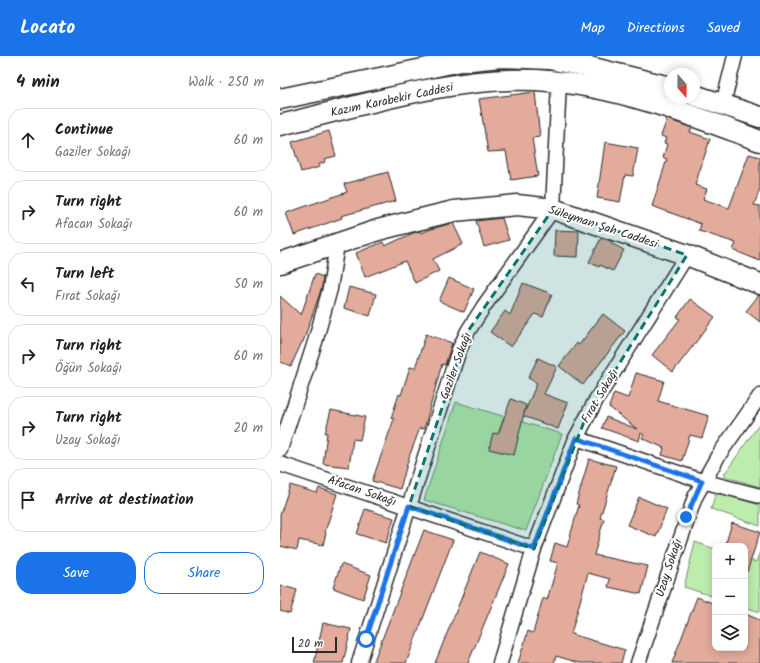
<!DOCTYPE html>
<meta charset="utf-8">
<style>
body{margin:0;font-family:Kalam,sans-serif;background:#f6f6f6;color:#222}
.controls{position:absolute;right:12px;bottom:12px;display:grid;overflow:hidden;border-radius:8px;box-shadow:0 2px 10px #0003}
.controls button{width:36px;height:36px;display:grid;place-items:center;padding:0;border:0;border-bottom:1px solid #e0e0e0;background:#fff;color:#222;font:20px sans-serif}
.compass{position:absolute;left:384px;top:12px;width:36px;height:36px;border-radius:50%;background:#fff;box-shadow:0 2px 10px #0003;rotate:160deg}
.scale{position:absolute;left:12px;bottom:10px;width:45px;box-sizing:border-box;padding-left:4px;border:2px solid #2b2b2b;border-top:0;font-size:11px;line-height:14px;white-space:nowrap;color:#2b2b2b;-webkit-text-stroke:3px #fff;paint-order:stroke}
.stop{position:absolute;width:12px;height:12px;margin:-9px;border:3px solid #1a73e8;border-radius:50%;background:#fff}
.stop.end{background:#1a73e8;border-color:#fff;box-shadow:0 1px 4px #0008}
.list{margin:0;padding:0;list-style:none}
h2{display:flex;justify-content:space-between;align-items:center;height:52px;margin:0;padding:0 16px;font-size:17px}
h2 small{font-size:13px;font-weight:400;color:#767676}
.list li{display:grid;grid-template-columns:26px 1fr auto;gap:12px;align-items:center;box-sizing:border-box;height:64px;margin:0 8px 8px;padding:0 8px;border:1px solid #e0e0e0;border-radius:16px}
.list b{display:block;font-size:15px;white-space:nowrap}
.list p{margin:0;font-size:13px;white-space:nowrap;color:#767676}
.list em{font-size:13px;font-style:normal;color:#767676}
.actions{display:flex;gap:8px;padding:12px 16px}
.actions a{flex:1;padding:9px 0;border:1px solid #1a73e8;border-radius:16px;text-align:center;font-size:14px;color:#1a73e8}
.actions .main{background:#1a73e8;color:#fff}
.icon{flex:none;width:22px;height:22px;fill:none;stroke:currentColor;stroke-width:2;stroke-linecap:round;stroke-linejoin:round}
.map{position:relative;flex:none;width:480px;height:607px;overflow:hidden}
header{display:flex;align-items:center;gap:24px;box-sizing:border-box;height:56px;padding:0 20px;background:#1a73e8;color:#fff}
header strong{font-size:19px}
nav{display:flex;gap:22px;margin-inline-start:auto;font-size:14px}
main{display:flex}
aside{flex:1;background:#fff}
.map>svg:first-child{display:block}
</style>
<header>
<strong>Locato</strong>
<nav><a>Map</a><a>Directions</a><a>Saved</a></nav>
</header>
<main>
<aside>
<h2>4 min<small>Walk · 250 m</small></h2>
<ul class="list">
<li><svg class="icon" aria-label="ahead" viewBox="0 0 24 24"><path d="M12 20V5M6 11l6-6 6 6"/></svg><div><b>Continue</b><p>Gaziler Sokağı</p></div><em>60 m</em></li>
<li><svg class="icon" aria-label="right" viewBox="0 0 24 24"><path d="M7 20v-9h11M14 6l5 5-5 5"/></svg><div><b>Turn right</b><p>Afacan Sokağı</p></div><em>60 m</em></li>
<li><svg class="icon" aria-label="left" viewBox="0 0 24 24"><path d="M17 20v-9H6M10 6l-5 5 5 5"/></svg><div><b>Turn left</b><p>Fırat Sokağı</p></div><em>50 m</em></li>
<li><svg class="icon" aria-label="right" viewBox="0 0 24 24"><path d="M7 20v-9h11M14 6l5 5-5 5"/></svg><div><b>Turn right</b><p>Öğün Sokağı</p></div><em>60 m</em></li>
<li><svg class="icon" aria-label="right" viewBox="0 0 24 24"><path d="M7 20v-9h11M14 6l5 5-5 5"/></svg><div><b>Turn right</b><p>Uzay Sokağı</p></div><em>20 m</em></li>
<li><svg class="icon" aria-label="arrive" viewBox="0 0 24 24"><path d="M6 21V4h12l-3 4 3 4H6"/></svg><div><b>Arrive at destination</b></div></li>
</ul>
<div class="actions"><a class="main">Save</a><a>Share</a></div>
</aside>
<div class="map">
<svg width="480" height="607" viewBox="0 0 480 607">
<rect width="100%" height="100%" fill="#fff"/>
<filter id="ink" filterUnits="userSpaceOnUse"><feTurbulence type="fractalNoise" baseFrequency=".025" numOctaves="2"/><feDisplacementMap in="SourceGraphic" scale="8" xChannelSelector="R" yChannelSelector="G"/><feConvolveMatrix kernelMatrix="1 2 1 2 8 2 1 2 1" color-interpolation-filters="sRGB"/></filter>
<g filter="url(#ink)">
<!-- green -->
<g fill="#bcedad" stroke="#748c6c">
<path d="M176 346 282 378 246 475 144 444Z"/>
<path d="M480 367V431L443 420Z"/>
<path d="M441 438 480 449V470L431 453 435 439Z"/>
<path d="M415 486 435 493V541L404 531Z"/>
<path d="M480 495V556L465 551V503L476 506Z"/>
</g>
<!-- building -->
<g fill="#e3ab9b" stroke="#2b2b2b">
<path d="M255 36 260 81 252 82 258 120 231 124 226 95 208 96 199 43Z"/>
<path d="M387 63 412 72 410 76 430 83 415 129 427 133 423 143 449 152 469 98 480 101V133L474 149 480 150V205L453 194 456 187 419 175 421 168 372 150 387 103 383 102 387 88 384 87 386 82 381 80Z"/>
<path d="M49 75 56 100 44 103 45 106 39 108 40 111 21 116 12 86Z"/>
<path d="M325 86 358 92 353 120 345 119 340 146 317 142Z"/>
<path d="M108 116 116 145 61 160 62 162 14 179 6 157 67 136 64 128Z"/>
<path d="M222 162 229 184 204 191 196 165Z"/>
<path d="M173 167 183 188 153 203 159 215 135 227 125 205 85 221 76 197 103 186 105 190 133 177 140 175 141 177 151 173Z"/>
<path d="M275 174 299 175 298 201 274 200Z"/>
<path d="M321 182 332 185 331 187 344 194 333 215 320 209 319 211 309 206Z"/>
<path d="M35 218 43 221 42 231 23 286H22L11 310 0 306V240L21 259Z"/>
<path d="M169 222 194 233 184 256 159 245Z"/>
<path d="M243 227 272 238 263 261 255 258 231 291 210 276 225 255 230 259Z"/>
<path d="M69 231 96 238 90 260 64 252Z"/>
<path d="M479 239H480V266L466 255Z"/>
<path d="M410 243 435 261 393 316 372 299 400 263 397 261Z"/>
<path d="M323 258 345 275 303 329 279 310 297 287 299 289Z"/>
<path d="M146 278 172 287 165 309 162 308 144 373 140 372 129 401 120 433 92 425 114 363 111 362 119 338 121 339 130 311 135 312Z"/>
<path d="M258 302 277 311 264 338 288 347 278 373 243 360 257 327 248 322Z"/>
<path d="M356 317 384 325 378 345 429 360 422 382 410 379 402 405 382 399 384 392 362 382 364 379 361 377 359 385 322 372 326 361 357 373 329 351 334 337 348 342Z"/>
<path d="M231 343 246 349 234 399 209 393 213 377 218 378Z"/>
<path d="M51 354 85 361 80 384 73 383 69 411 43 408 47 377H45Z"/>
<path d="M309 403 336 410 320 462 324 463 314 499 368 510 361 538 328 531 330 523 308 517 291 578 345 594 341 607H300L276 600 274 607H238L248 575 253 577 263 542 267 544 278 507 270 505 275 487 287 491 299 449 296 448Z"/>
<path d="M10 429 37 437 39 432 57 438 45 476 46 477 43 489 19 484 17 494 0 490V459Z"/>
<path d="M359 441 387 453 376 481 347 469Z"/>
<path d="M85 453 114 462 106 487 77 478Z"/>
<path d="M452 467 480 476 467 516H465V490H445Z"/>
<path d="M144 474 173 484 126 607H93Z"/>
<path d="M200 496 229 508 188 607H155Z"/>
<path d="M61 508 91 519 83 543 53 532Z"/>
<path d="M0 529 17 534 10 558 0 555Z"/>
<path d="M417 541 435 548V592H465V558L480 564V607H392Z"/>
<path d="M43 567 71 573 63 607H34Z"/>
</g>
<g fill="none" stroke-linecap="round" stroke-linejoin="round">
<defs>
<g id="street">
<path d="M443 48 455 0"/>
<path d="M296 382 422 425 480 440"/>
<path d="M0 394 35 286 50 233 57 188"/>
<path d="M0 408 254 493"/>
<path d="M79 607 179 294 188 275 204 250 273 153 279 26"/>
<path d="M220 607 254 493 296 382 316 344 407 199"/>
<path d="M358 607 415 441 438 400 480 340"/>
</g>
<g id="secondary">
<path d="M414 39 480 61"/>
<path d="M0 43 181 5 221 1 269 3 305 10 390 31"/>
<path d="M0 69C80 50 173 20 256 24 332 28 410 58 480 85"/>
<path d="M0 207 98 174 137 164 174 155 237 149 273 153 407 199 480 228"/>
</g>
</defs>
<!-- street casing -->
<use href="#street" stroke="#2b2b2b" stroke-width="17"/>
<!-- secondary casing -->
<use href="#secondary" stroke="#2b2b2b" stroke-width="23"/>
<!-- street -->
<use href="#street" stroke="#fff" stroke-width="14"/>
<!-- secondary -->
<use href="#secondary" stroke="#fff" stroke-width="20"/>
</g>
</g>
<g fill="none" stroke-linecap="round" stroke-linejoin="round" filter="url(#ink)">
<!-- route -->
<path stroke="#1a73e8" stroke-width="5" d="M86 583 129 450 254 493 296 382 422 425 406 461"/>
</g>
<!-- marked area -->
<path fill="#0f766e" fill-opacity="0.2" stroke="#0f766e" stroke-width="3" stroke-dasharray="8 5" stroke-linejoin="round" d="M273 153 407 199 306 361 254 493 129 450 188 275Z"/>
<g text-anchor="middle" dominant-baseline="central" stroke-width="4" stroke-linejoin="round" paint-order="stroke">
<!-- street labels -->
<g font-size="12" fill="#2b2b2b" stroke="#fff">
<text transform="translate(112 44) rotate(-12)">Kazım Karabekir Caddesi</text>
<text transform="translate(323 171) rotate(18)">Süleyman Şah Caddesi</text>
<text transform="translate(176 310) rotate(-70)">Gaziler Sokağı</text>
<text transform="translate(320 340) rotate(-59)">Fırat Sokağı</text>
<text transform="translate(82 435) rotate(19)">Afacan Sokağı</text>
<text transform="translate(389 512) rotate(-72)">Uzay Sokağı</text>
</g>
</g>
</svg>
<div class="controls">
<button>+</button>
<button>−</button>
<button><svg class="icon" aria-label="layers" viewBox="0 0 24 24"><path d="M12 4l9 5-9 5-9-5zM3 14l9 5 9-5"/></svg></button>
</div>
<svg class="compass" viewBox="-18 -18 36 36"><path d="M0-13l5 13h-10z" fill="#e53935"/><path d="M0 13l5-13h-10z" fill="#767676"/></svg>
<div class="scale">20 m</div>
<div class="stop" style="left:86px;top:583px"></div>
<div class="stop end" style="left:406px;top:461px"></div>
</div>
</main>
